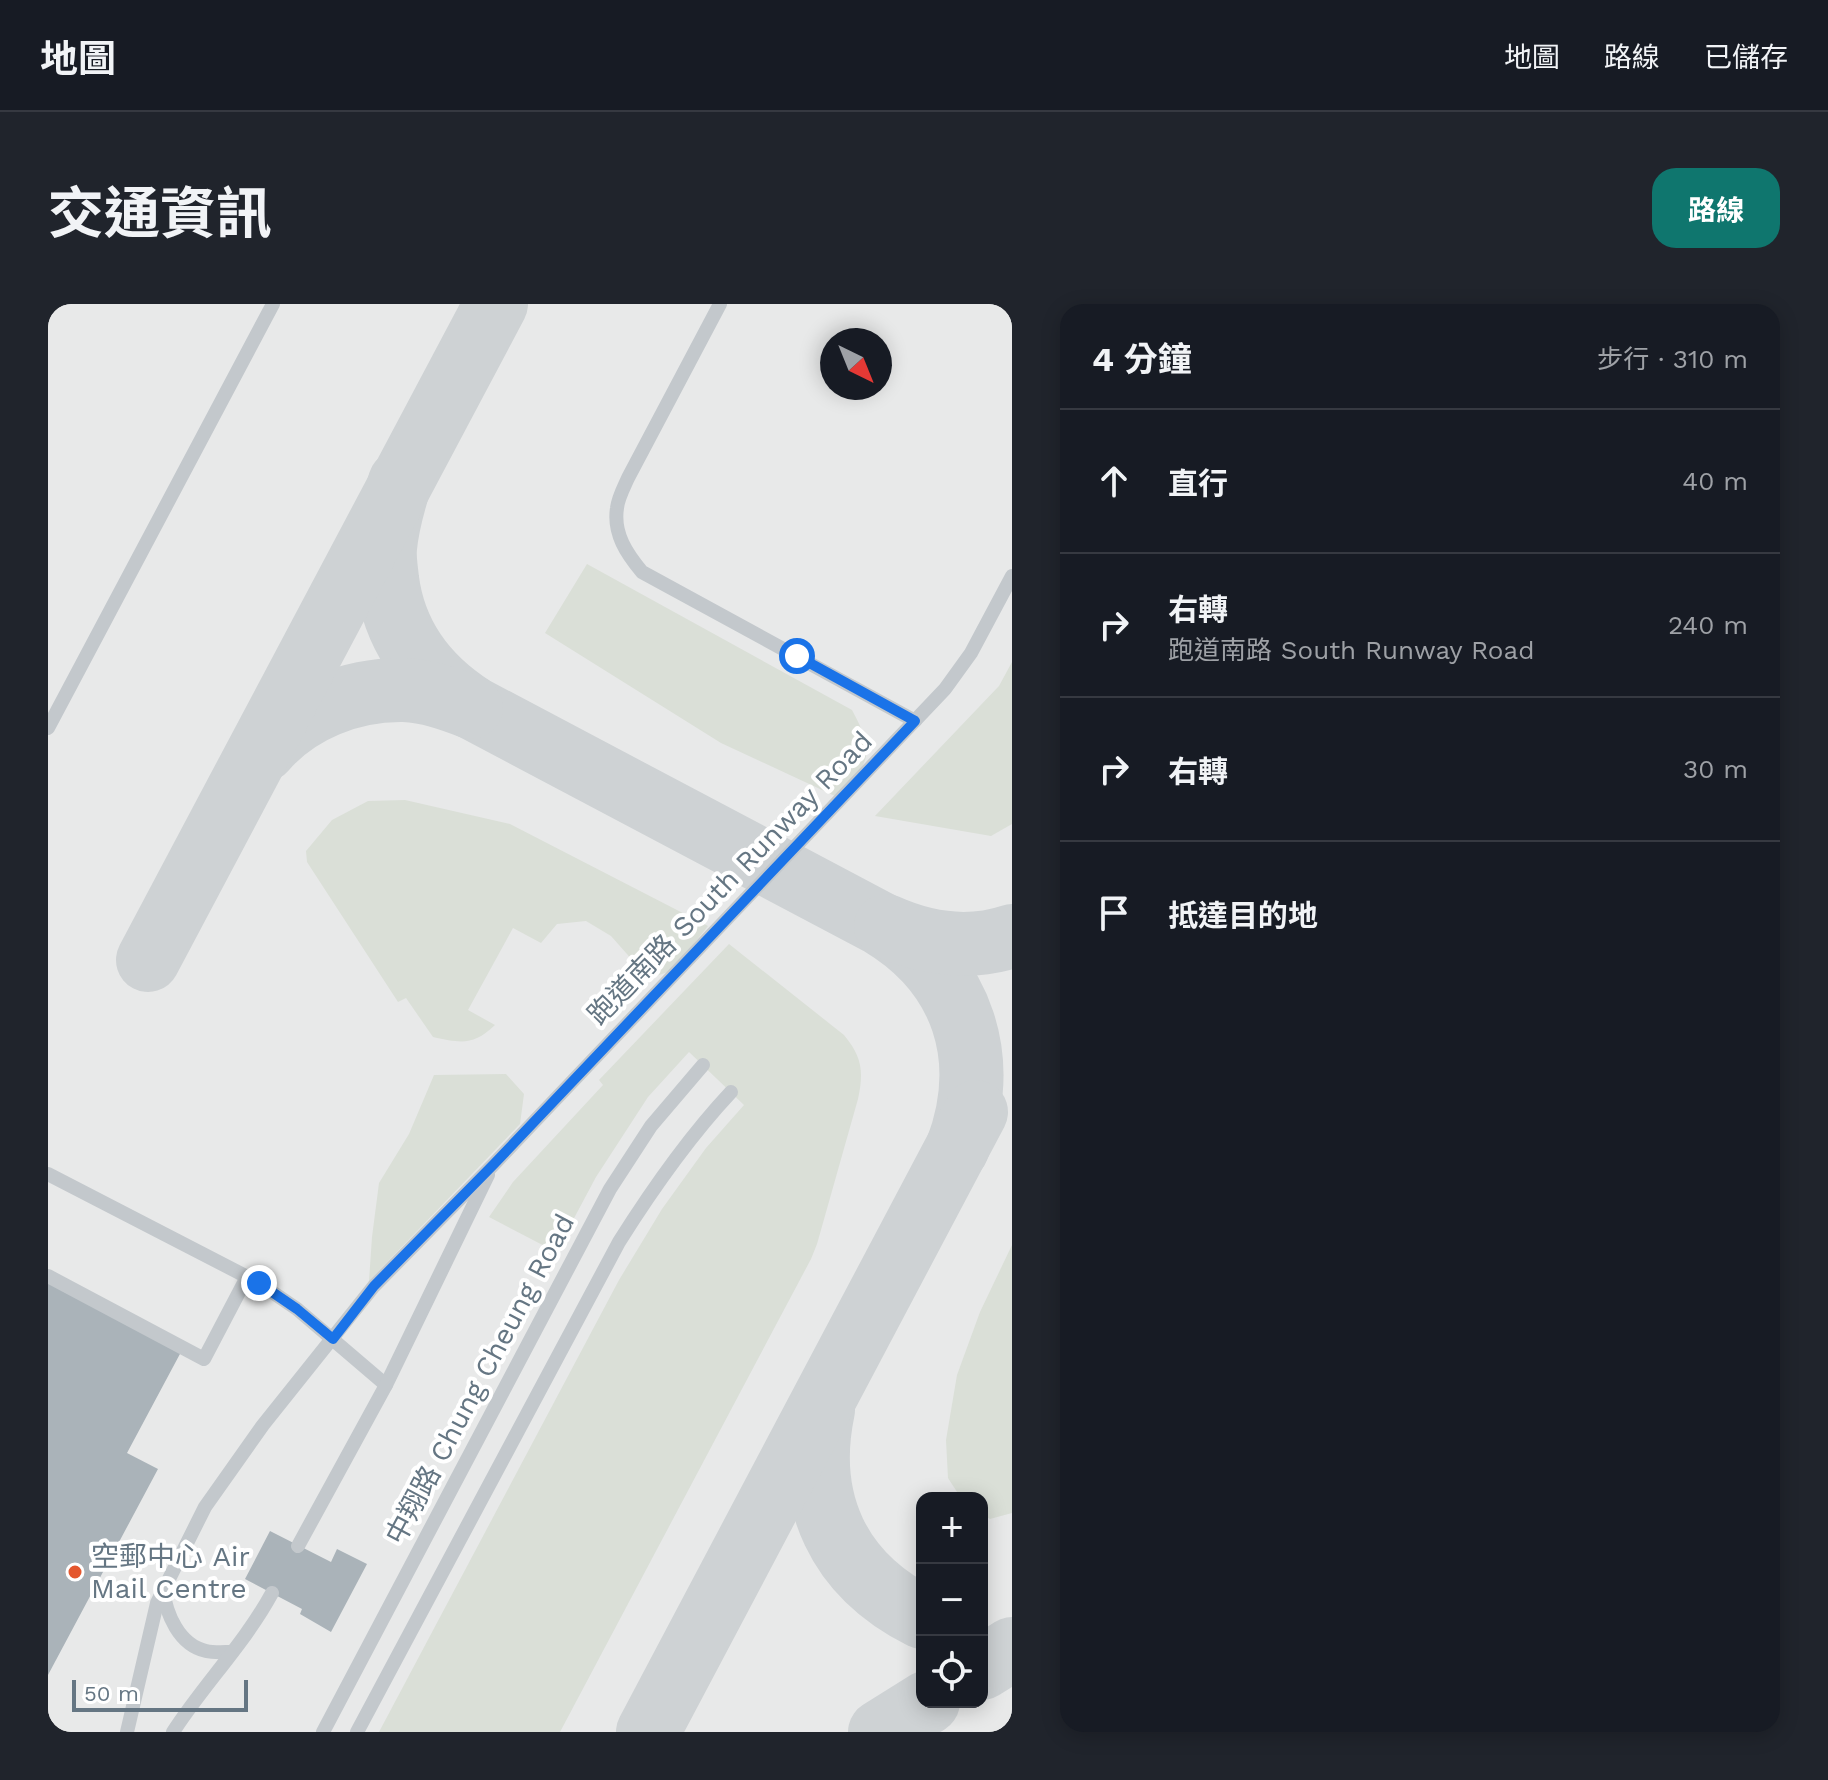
<!DOCTYPE html>
<html lang="zh-TW">
<meta charset="utf-8">
<style>
body{margin:0;font-family:"Work Sans","Noto Sans TC",sans-serif;background:#20242c;color:#f1f3f6}
.controls{position:absolute;right:24px;bottom:24px;display:grid;overflow:hidden;border-radius:16px;box-shadow:0 4px 20px #0003}
.controls button{width:72px;height:72px;display:grid;place-items:center;padding:0;border:0;border-bottom:2px solid #363941;background:#171b24;color:#f1f3f6;font:40px sans-serif}
.compass{position:absolute;left:772px;top:24px;width:72px;height:72px;border-radius:50%;background:#171b24;box-shadow:0 4px 20px #0003;rotate:137deg}
.scale{position:absolute;left:24px;bottom:20px;width:176px;box-sizing:border-box;padding-left:8px;border:4px solid #657683;border-top:0;font-size:22px;line-height:28px;white-space:nowrap;color:#657683;-webkit-text-stroke:6px #fff;paint-order:stroke}
.stop{position:absolute;width:24px;height:24px;margin:-18px;border:6px solid #1a73e8;border-radius:50%;background:#fff}
.stop.end{background:#1a73e8;border-color:#fff;box-shadow:0 2px 8px #0008}
.list{margin:0;padding:0;list-style:none}
h2{display:flex;justify-content:space-between;align-items:center;height:104px;margin:0;padding:0 32px;font-size:34px}
h2 small{font-size:26px;font-weight:400;color:#9ea1a6}
.list li{display:grid;grid-template-columns:52px 1fr auto;gap:24px;align-items:center;box-sizing:border-box;height:144px;padding:0 32px;border-top:2px solid #363941}
.list b{display:block;font-size:30px;white-space:nowrap}
.list p{margin:0;font-size:26px;white-space:nowrap;color:#9ea1a6}
.list em{font-size:26px;font-style:normal;color:#9ea1a6}
.icon{flex:none;width:44px;height:44px;fill:none;stroke:currentColor;stroke-width:2;stroke-linecap:round;stroke-linejoin:round}
.map{position:relative;flex:none;width:964px;height:1428px;overflow:hidden;border-radius:24px}
header{display:flex;align-items:center;gap:48px;box-sizing:border-box;height:112px;padding:0 40px;background:#171b24;border-bottom:2px solid #363941}
header strong{font-size:38px}
nav{display:flex;gap:44px;margin-inline-start:auto;font-size:28px}
.intro{display:flex;align-items:center;justify-content:space-between;box-sizing:border-box;height:192px;padding:0 48px}
h1{margin:0;font-size:56px}
.button{padding:20px 36px;border-radius:24px;background:#0f766e;color:#fff;font-size:28px;font-weight:700}
main{display:flex;gap:48px;padding:0 48px}
aside{flex:1;background:#171b24;border-radius:24px;box-shadow:0 4px 20px #0003}
.map>svg:first-child{display:block}
</style>
<header>
<strong>地圖</strong>
<nav><a>地圖</a><a>路線</a><a>已儲存</a></nav>
</header>
<div class="intro"><h1>交通資訊</h1><a class="button">路線</a></div>
<main>
<div class="map">
<svg width="964" height="1428" viewBox="0 0 964 1428">
<rect width="100%" height="100%" fill="#fafaf8"/>
<!-- built -->
<path fill="#e8e9e9" fill-rule="evenodd" d="M0 0H964V1428H0ZM784 36H832V84H784ZM874 1194H934V1398H874Z"/>
<!-- green -->
<g fill="#dadfd7">
<path d="M539 260 804 406C813 423 825 444 814 463 808 473 795 483 787 492L673 439 497 329Z"/>
<path d="M964 358V520L943 532 827 512 951 382Z"/>
<path d="M357 496 462 520 660 622 629 661 620 668 608 672 594 667 563 632 538 617 509 620 493 639 465 624 420 706 447 721C425 742 413 739 385 733L358 694 350 698 259 558 258 547 284 516 320 497Z"/>
<path d="M681 640 796 731C814 753 816 767 810 795L769 940 763 955 512 1428H331L571 976 614 905 658 844 696 801 641 748 600 793 548 873 508 948 441 913 465 878 555 781 551 776Z"/>
<path d="M458 770 476 790 472 820 321 977 324 933 331 879 361 830 386 771Z"/>
<path d="M964 941V1209L942 1215 934 1210V1194H913L900 1174 898 1136 909 1071 932 1008Z"/>
</g>
<g fill="none" stroke-linecap="round" stroke-linejoin="round">
<!-- taxiway -->
<g stroke="#ced2d4" stroke-width="64">
<path d="M352 178C345 200 339 221 337 244 336 254 338 265 339 275 346 332 378 374 425 404L833 620C916 670 943 755 909 845"/>
<path d="M216 446C250 406 304 385 356 386 380 387 402 395 423 403"/>
<path d="M838 622C878 640 922 646 964 632"/>
<path d="M100 656 448 0"/>
<path d="M775 1106C756 1197 790 1271 874 1313"/>
<path d="M934 1364 964 1345"/>
<path d="M600 1428 928 808"/>
<path d="M832 1428 880 1398"/>
</g>
</g>
<!-- building -->
<g fill="#aab3b9">
<path d="M0 977 133 1048 79 1149 110 1165 0 1371Z"/>
<path d="M222 1227 283 1258 289 1245 319 1260 283 1328 252 1310 254 1305 197 1275Z"/>
</g>
<g fill="none" stroke-linecap="round" stroke-linejoin="round">
<!-- service -->
<g stroke="#c3c8cc" stroke-width="14">
<path d="M672 0 580 174C576 183 570 194 569 204 565 230 579 250 594 268L867 417"/>
<path d="M0 424 225 0"/>
<path d="M0 870 211 979 249 1005 338 1081"/>
<path d="M0 972 156 1055 199 973"/>
<path d="M250 1242 338 1081 440 871"/>
<path d="M115 1285C118 1310 131 1341 158 1347 166 1349 176 1348 184 1348"/>
<path d="M79 1428 109 1299 157 1203 215 1121 326 982 446 860 897 385 923 349 964 272"/>
<path d="M125 1428C156 1380 197 1339 224 1289"/>
<path d="M275 1428 562 885 603 822 655 761"/>
<path d="M309 1428 571 938C605 884 640 834 683 788"/>
</g>
</g>
<g fill="none" stroke-linecap="round" stroke-linejoin="round">
<!-- route -->
<path stroke="#1a73e8" stroke-width="10" d="M211 979 249 1005 285 1035 326 982 446 860 867 417 749 352"/>
</g>
<!-- markers -->
<circle fill="#e4572e" stroke="#fff" stroke-width="3" cx="27" cy="1268" r="8"/>
<g text-anchor="middle" dominant-baseline="central" stroke-width="8" stroke-linejoin="round" paint-order="stroke">
<!-- street labels -->
<g font-size="28" fill="#657683" stroke="#fff">
<text transform="translate(682 574) rotate(-46)">跑道南路 South Runway Road</text>
<text transform="translate(432 1075) rotate(-62)">中翔路 Chung Cheung Road</text>
</g>
<!-- poi labels -->
<g font-size="28" fill="#657683" stroke="#fff" text-anchor="start">
<text x="43" y="1252">空郵中心 Air<tspan x="43" dy="32">Mail Centre</tspan></text>
</g>
</g>
</svg>
<div class="controls">
<button>+</button>
<button>−</button>
<button><svg class="icon" aria-label="locate" viewBox="0 0 24 24"><circle cx="12" cy="12" r="6"/><path d="M12 2v4M12 18v4M2 12h4M18 12h4"/></svg></button>
</div>
<svg class="compass" viewBox="-18 -18 36 36"><path d="M0-13l5 13h-10z" fill="#e53935"/><path d="M0 13l5-13h-10z" fill="#9ea1a6"/></svg>
<div class="scale">50 m</div>
<div class="stop" style="left:749px;top:352px"></div>
<div class="stop end" style="left:211px;top:979px"></div>
</div>
<aside>
<h2>4 分鐘<small>步行 · 310 m</small></h2>
<ul class="list">
<li><svg class="icon" aria-label="ahead" viewBox="0 0 24 24"><path d="M12 20V5M6 11l6-6 6 6"/></svg><div><b>直行</b></div><em>40 m</em></li>
<li><svg class="icon" aria-label="right" viewBox="0 0 24 24"><path d="M7 20v-9h11M14 6l5 5-5 5"/></svg><div><b>右轉</b><p>跑道南路 South Runway Road</p></div><em>240 m</em></li>
<li><svg class="icon" aria-label="right" viewBox="0 0 24 24"><path d="M7 20v-9h11M14 6l5 5-5 5"/></svg><div><b>右轉</b></div><em>30 m</em></li>
<li><svg class="icon" aria-label="arrive" viewBox="0 0 24 24"><path d="M6 21V4h12l-3 4 3 4H6"/></svg><div><b>抵達目的地</b></div></li>
</ul>
</aside>
</main>
